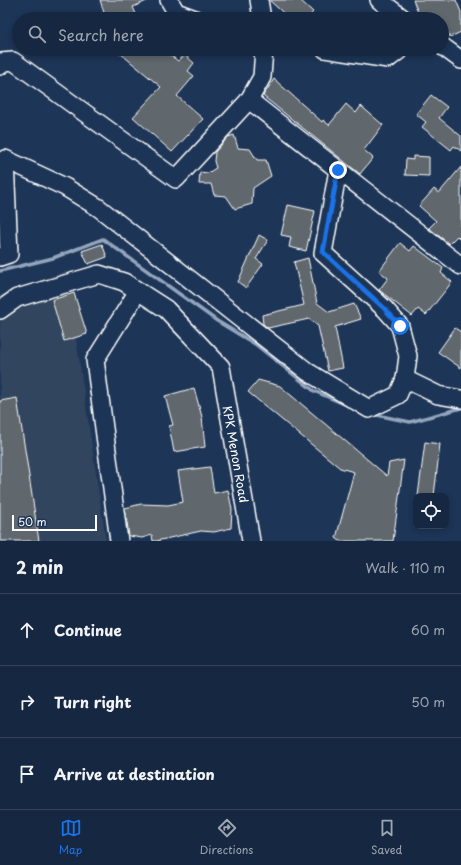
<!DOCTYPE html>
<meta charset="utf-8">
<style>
body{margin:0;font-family:"Playpen Sans",sans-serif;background:#1f3048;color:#f1f3f6}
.controls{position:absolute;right:12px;bottom:12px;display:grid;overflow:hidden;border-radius:8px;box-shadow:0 2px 6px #0003}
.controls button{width:36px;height:36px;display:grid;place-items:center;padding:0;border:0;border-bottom:1px solid #35445a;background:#162841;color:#f1f3f6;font:20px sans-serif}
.scale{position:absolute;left:12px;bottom:10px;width:85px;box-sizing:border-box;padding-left:4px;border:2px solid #fff;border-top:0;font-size:11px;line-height:14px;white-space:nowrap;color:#fff;-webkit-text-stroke:3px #1d3557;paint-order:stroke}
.stop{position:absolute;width:12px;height:12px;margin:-9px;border:3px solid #1a73e8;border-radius:50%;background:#fff}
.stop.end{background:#1a73e8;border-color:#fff;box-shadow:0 1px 4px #0008}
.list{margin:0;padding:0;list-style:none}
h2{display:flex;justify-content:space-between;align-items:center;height:52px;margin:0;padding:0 16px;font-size:17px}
h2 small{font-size:13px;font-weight:400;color:#9ea6b1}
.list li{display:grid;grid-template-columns:26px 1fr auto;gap:12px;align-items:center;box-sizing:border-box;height:72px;padding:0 16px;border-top:1px solid #35445a}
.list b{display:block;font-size:15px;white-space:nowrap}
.list em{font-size:13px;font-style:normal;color:#9ea6b1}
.icon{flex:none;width:22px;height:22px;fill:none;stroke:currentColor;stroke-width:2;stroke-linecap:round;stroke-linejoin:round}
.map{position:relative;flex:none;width:461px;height:541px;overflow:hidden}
.search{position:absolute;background:#162841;box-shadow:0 2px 6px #0003;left:12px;right:12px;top:12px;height:44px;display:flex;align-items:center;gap:10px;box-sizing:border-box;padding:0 14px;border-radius:22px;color:#9ea6b1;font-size:15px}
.sheet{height:268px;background:#162841}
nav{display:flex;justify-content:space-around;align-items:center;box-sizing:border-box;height:56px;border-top:1px solid #35445a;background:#162841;font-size:11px;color:#9ea6b1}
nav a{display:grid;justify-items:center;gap:2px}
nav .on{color:#1a73e8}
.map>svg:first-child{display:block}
</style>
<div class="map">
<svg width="461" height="541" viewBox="0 0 461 541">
<rect width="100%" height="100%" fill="#1d3557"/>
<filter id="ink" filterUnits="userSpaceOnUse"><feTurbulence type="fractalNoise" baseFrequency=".025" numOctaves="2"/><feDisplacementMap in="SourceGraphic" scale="8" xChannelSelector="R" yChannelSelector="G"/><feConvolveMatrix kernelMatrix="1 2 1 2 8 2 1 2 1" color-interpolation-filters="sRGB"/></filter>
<g filter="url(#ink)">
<!-- built -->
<path fill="#31445e" d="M66 271 106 541H0V295Z"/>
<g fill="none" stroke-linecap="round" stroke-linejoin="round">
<!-- stream -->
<g stroke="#94a6bd" stroke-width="3.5">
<path d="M0 271 53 258 103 239 217 321 255 344 314 391 351 407"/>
<path d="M372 414 410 422 461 408"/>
</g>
</g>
<!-- building -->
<g fill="#61686d" stroke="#fff">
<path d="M100 0H149L133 7 138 19H106Z"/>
<path d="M269 0H300L313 12 307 19H290Z"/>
<path d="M413 0H456L461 12V32L450 37 442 19H426L425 15 420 17Z"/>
<path d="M115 49H162L178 61 185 55 194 63 188 71 194 76 177 96 203 119 172 152 133 117 161 87Z"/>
<path d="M274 79 322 122 323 120 329 125 346 104 356 113 361 106 383 125 364 150 373 158 360 174 263 96Z"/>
<path d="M431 95 447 107 439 118 461 136V151L454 146 451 150 422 127 426 122 416 114Z"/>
<path d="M234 135 238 148 250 149 257 160H266L271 176 253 188 252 204 235 209 226 196 214 195 211 184H199L200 172 208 173 216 168 214 161 215 152 228 137Z"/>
<path d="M413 156 429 157V176L405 175 406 159 413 160Z"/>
<path d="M461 167V240L457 236 449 244 429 228 436 221 419 206 434 189 439 193Z"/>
<path d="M288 205 315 211 306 251 289 247 291 237 281 235Z"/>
<path d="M259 235 268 240 256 259 263 264 246 288 238 282Z"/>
<path d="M400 243 410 251 414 246 443 268 441 273 452 282 426 315 418 309 412 316 379 290 388 278 379 271Z"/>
<path d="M102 244 107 257 88 264 82 251Z"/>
<path d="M308 258 317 303 329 312 354 304 361 319 335 327 343 368 328 371 318 326 309 319 268 328 263 324 262 315 304 305 294 262Z"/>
<path d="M74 293 87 334 64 341 52 300Z"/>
<path d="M455 328 461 332V368L438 352Z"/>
<path d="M258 380 280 386 387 476 389 463 404 460 393 541H340L336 538 354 472 340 468 248 392Z"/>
<path d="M194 388 202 417 205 447 174 452 169 426 173 425 165 396Z"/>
<path d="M17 398 39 541H0V401Z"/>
<path d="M425 442 440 444 434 496H418Z"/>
<path d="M210 467 214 493 228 490 232 509 231 528 214 532 201 531 156 541H153L152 535 142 538 129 536 125 508 141 504 168 505 183 502 178 471Z"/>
</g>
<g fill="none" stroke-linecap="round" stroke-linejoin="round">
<defs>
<g id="minor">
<path d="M169 0 176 12 195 19"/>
<path d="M259 0 262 19"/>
<path d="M379 0 404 19"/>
<path d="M442 46 461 60"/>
<path d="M264 49 262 77 249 100 461 266"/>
<path d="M325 49 388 59 401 49"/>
<path d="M0 66 1 62 13 61 176 179 249 100"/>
<path d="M0 257 9 254 5 159 65 187 99 208 308 372 369 409 398 395 405 379 408 356 400 326 385 309 323 253 338 170"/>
<path d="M0 310 17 298 99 274 124 282 166 309 221 367 251 541"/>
<path d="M405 379 438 395 461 399"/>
<path d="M119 541 95 360 138 291"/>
</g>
</defs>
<!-- minor casing -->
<use href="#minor" stroke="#fff" stroke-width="20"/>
<!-- minor -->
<use href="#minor" stroke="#1d3557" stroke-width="17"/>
</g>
</g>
<g fill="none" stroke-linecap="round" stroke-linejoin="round" filter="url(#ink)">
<!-- route -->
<path stroke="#1a73e8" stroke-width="5" d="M338 170 323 252 385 309 400 326"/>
</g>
<g text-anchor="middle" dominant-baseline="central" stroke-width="3" stroke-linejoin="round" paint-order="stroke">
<!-- street labels -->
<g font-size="12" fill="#fff" stroke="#1d3557">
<text transform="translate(236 454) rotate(80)">KPK Menon Road</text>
</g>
</g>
</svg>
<div class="controls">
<button><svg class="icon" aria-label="locate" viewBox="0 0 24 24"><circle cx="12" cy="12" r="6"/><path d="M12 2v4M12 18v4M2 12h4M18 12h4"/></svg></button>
</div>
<div class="scale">50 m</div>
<div class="stop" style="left:400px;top:326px"></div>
<div class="stop end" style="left:338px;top:170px"></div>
<div class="search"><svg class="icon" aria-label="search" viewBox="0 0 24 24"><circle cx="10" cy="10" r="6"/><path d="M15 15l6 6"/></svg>Search here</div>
</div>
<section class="sheet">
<h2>2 min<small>Walk · 110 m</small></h2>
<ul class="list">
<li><svg class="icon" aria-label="ahead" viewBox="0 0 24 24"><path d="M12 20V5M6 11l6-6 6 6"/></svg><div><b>Continue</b></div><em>60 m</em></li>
<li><svg class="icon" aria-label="right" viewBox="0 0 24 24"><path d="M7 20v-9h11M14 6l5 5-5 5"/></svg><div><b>Turn right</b></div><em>50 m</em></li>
<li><svg class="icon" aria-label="arrive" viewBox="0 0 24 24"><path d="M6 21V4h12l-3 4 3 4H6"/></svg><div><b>Arrive at destination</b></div></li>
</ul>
</section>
<nav>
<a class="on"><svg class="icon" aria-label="map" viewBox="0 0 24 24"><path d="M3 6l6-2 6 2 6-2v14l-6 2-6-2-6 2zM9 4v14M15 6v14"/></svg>Map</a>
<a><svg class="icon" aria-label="directions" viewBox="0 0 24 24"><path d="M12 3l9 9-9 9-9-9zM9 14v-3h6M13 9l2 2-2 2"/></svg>Directions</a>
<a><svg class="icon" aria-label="saved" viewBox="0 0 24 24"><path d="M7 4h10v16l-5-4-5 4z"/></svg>Saved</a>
</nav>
